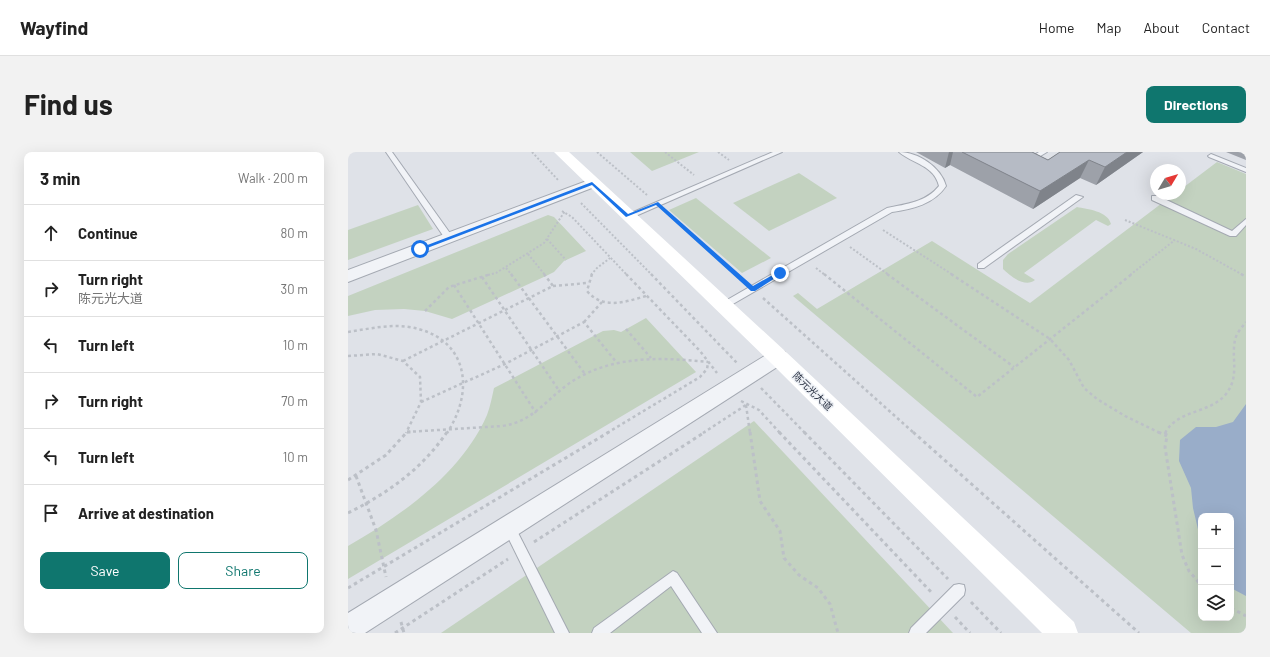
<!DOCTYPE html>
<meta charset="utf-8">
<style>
body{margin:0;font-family:Barlow,"Noto Sans SC",sans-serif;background:#f2f2f2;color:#222}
.controls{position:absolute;right:12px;bottom:12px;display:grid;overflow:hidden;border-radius:8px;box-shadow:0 4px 16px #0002}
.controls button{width:36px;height:36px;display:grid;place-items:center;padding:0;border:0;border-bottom:1px solid #e0e0e0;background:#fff;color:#222;font:20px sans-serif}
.compass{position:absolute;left:802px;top:12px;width:36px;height:36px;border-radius:50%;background:#fff;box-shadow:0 4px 16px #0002;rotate:52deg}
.stop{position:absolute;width:12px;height:12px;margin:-9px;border:3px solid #1a73e8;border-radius:50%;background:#fff}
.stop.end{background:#1a73e8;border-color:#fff;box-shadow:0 1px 4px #0008}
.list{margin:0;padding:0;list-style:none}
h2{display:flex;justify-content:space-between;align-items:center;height:52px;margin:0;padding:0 16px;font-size:17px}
h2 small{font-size:13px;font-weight:400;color:#767676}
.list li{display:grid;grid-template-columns:26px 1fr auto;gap:12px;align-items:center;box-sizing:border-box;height:56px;padding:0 16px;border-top:1px solid #e0e0e0}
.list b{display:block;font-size:15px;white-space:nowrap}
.list p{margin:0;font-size:13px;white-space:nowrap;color:#767676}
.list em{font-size:13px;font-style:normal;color:#767676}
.actions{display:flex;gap:8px;padding:12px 16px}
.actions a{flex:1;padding:9px 0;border:1px solid #0f766e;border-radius:8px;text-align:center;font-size:14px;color:#0f766e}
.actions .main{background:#0f766e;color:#fff}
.icon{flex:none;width:22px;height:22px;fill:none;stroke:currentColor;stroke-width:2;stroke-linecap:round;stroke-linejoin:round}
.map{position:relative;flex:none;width:898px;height:481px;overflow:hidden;border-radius:8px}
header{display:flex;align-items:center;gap:24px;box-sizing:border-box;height:56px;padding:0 20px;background:#fff;border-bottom:1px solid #e0e0e0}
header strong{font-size:19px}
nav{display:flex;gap:22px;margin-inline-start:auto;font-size:14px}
.intro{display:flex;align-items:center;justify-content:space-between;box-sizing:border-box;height:96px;padding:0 24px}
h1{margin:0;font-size:28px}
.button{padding:10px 18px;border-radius:8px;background:#0f766e;color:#fff;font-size:14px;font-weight:700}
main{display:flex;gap:24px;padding:0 24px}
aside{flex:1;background:#fff;border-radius:8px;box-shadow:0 4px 16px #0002}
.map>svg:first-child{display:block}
</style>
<header>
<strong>Wayfind</strong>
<nav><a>Home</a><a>Map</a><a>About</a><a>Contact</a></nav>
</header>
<div class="intro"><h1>Find us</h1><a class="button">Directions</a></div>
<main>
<aside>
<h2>3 min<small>Walk · 200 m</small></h2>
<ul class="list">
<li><svg class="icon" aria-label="ahead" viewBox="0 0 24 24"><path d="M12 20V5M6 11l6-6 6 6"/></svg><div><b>Continue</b></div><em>80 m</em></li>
<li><svg class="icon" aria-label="right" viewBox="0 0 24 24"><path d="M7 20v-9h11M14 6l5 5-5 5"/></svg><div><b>Turn right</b><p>陈元光大道</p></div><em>30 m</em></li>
<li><svg class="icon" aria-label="left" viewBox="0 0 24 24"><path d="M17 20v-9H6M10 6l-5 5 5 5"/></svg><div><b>Turn left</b></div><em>10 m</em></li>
<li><svg class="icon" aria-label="right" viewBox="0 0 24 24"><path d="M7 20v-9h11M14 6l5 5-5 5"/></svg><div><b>Turn right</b></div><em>70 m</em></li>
<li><svg class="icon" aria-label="left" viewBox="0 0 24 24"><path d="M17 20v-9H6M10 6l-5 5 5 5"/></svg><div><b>Turn left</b></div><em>10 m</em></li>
<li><svg class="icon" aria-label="arrive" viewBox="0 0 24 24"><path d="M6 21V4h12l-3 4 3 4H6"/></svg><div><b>Arrive at destination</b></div></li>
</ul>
<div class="actions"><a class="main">Save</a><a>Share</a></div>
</aside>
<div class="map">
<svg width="898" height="481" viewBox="0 0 898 481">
<rect width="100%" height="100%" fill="#dfe2e8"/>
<!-- green -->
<g fill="#c3d2c0" fill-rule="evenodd">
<path d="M282 0H351L304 19Z"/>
<path d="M869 10 898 22V481H843L445 144 450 141 469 157 584 89 682 151 826 42H832V38ZM853 364H883V466H853Z"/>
<path d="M451 21 489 46 421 79 385 51Z"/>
<path d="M348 46 423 106 394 121 321 58Z"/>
<path d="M70 53 85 77 0 108V78Z"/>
<path d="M729 55C739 57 760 59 763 72L760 74 748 68 676 121 687 128C677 136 662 124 655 117V108L660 102Z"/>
<path d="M200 63 206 65 238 99 216 109 206 120 198 124 104 167 77 159 56 157 27 158 0 164V144Z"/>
<path d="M298 166 348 220 0 427V394C54 363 113 322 139 263 142 255 144 245 146 236L255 179 266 178 273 180Z"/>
<path d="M406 269 605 481H93Z"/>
</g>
<!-- water -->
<path fill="#99adc9" d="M898 252V444L883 436V364H853V390L845 356 843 336 831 309 832 288 848 275H868L885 270Z"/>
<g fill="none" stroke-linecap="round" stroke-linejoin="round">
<defs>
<g id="service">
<path d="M38 0H44L104 84V88H98Z"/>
<path d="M425 0H434L283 66H277L276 64Z"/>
<path d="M551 0C570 0 593 15 598 34 586 52 565 57 544 60L378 156H372L371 154 372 152 539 56C559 52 578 50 591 34 586 13 565 12 551 0Z"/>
<path d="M691 0H699L681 11H677V9Z"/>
<path d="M863 2 898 16V20L861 5 860 4Z"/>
<path d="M728 43 735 45 636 116H630V112Z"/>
<path d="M804 44H810L884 79 898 67V73L888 84H882L804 48Z"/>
<path d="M161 369 165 371 221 481H207L155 375 157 371Z"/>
<path d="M325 419 329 421 369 481H354L323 434 262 481H244L246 476Z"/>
<path d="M611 432 616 433 617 438 616 443 578 481H561L563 476 606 433Z"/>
</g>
<g id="minor">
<path d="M244 27 249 28 251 31 249 34 0 130V118Z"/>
<path d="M430 198 437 200 439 205 437 210 17 481H0V461L423 200Z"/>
</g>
</defs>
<!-- service casing -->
<use href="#service" stroke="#a4a9b2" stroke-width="2"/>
<!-- minor casing -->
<use href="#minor" stroke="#a4a9b2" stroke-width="2"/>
<!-- path-far2 -->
<g stroke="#bcc0c7" stroke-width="2" stroke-dasharray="2 2" stroke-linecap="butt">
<path d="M184 0 211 29"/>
<path d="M249 0 299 43"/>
<path d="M317 0 346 23"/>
<path d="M370 0 381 8"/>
<path d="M233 51 304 123"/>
<path d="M214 59 224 65 279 123"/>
<path d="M319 61 390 123"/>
<path d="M777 68 848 97 895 123"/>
<path d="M535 78 605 123"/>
<path d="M199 87 218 108"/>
<path d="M502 95 541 123"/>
<path d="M180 102 197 123"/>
<path d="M158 116 164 123"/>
<path d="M468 116 477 123"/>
<path d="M140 123 148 121 196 91 217 59"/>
<path d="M243 123 249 116 262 106"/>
<path d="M782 123 827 88"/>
</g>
<!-- path-far1 -->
<g stroke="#bcc0c7" stroke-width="2.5" stroke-dasharray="3 3" stroke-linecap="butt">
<path d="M163 122 237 222"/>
<path d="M244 122 239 139C255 158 277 150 298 144"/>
<path d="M278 122 352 199 369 221"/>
<path d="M303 122 389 211"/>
<path d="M389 122 395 128"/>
<path d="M476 122 629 245 784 122"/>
<path d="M539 122 666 215"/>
<path d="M603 122 702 187 721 208 736 236 749 247 777 264 812 281"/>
<path d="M893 122 898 125"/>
<path d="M134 125 212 240"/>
<path d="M106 133 188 261"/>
<path d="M205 134 239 131"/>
<path d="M415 146 566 281"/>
<path d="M77 159 101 135 143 122"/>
<path d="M236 170 254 150"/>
<path d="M278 177 303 206"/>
<path d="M0 180C20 177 41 172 61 175 119 184 128 237 99 281"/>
<path d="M0 204 29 202 55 209 72 225 73 250 58 281"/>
<path d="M55 209 205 134 196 122"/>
<path d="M413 236 457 281"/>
<path d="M393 249 411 258 432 281"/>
<path d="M73 250 157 212 236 170 269 211"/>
<path d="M398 253 402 281"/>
<path d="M59 280 154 274C184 270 197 249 219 233 260 203 312 205 360 210"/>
<path d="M259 281 352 225 359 217 360 211"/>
<path d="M355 281 398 253"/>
<path d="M817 281C830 257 862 262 878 242 892 224 883 207 887 188 888 182 894 175 898 170"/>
</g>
<!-- path -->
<g stroke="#bcc0c7" stroke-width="3" stroke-dasharray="3.5 3.5" stroke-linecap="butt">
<path d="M59 280H64"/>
<path d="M402 280 412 349 432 379 436 406 451 423 470 436 482 452 490 481"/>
<path d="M431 280 584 441"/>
<path d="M456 280 600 427"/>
<path d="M565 280 791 481"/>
<path d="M810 280 819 284"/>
<path d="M817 280 819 284 817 295 834 403 841 419 853 433"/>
<path d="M8 324 28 378 38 425"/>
<path d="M0 328 38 303 59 280"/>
<path d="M0 361C40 341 74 317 99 280"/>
<path d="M186 390 357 280"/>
<path d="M0 436 261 280"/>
<path d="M623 450 653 481"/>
<path d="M883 456 898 464"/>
<path d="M607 465 622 481"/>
<path d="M53 470 56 481"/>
<path d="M47 481 160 407"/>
</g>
<!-- service -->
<use href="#service" fill="#f1f3f7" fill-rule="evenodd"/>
<!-- minor -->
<use href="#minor" fill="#f1f3f7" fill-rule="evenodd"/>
<!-- secondary -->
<path fill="#fff" fill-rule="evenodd" d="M206 0H221L437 199 726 470 730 481H694L423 211Z"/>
</g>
<!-- wall -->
<g fill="#9da1a9">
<path d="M568 0H684L700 8 712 0H795L748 33 732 26 685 57 602 13 597 16Z"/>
<path d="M878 0H898V8Z"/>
</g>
<!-- shaded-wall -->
<g fill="#7f838a">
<path d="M601 0H605L602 13 597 16Z"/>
<path d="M779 0H795L748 33 757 15Z"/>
<path d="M741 8 732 26 685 57 692 39Z"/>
</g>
<!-- building -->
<path fill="#b6bbc5" stroke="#7f838a" d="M614 0H684L700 8 712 0H779L757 15 741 8 692 39Z"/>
<!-- route -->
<path fill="#1a73e8" d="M244 30 280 62 310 50 405 134 430 120 435 121 407 139H403L308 53 278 65 244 33 74 98 69 97Z"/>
<g text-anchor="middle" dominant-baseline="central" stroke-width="3" stroke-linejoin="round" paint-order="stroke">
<!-- street labels -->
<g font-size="10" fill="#272f40" stroke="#eef1f6">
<text transform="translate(465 239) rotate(44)">陈元光大道</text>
</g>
</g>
</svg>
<div class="controls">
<button>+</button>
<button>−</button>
<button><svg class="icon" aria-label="layers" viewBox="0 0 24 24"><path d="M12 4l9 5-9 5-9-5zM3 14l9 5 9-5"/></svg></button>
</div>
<svg class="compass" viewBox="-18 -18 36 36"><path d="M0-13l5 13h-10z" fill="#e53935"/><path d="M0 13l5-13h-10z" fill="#767676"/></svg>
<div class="stop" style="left:72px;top:97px"></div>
<div class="stop end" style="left:432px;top:121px"></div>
</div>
</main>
